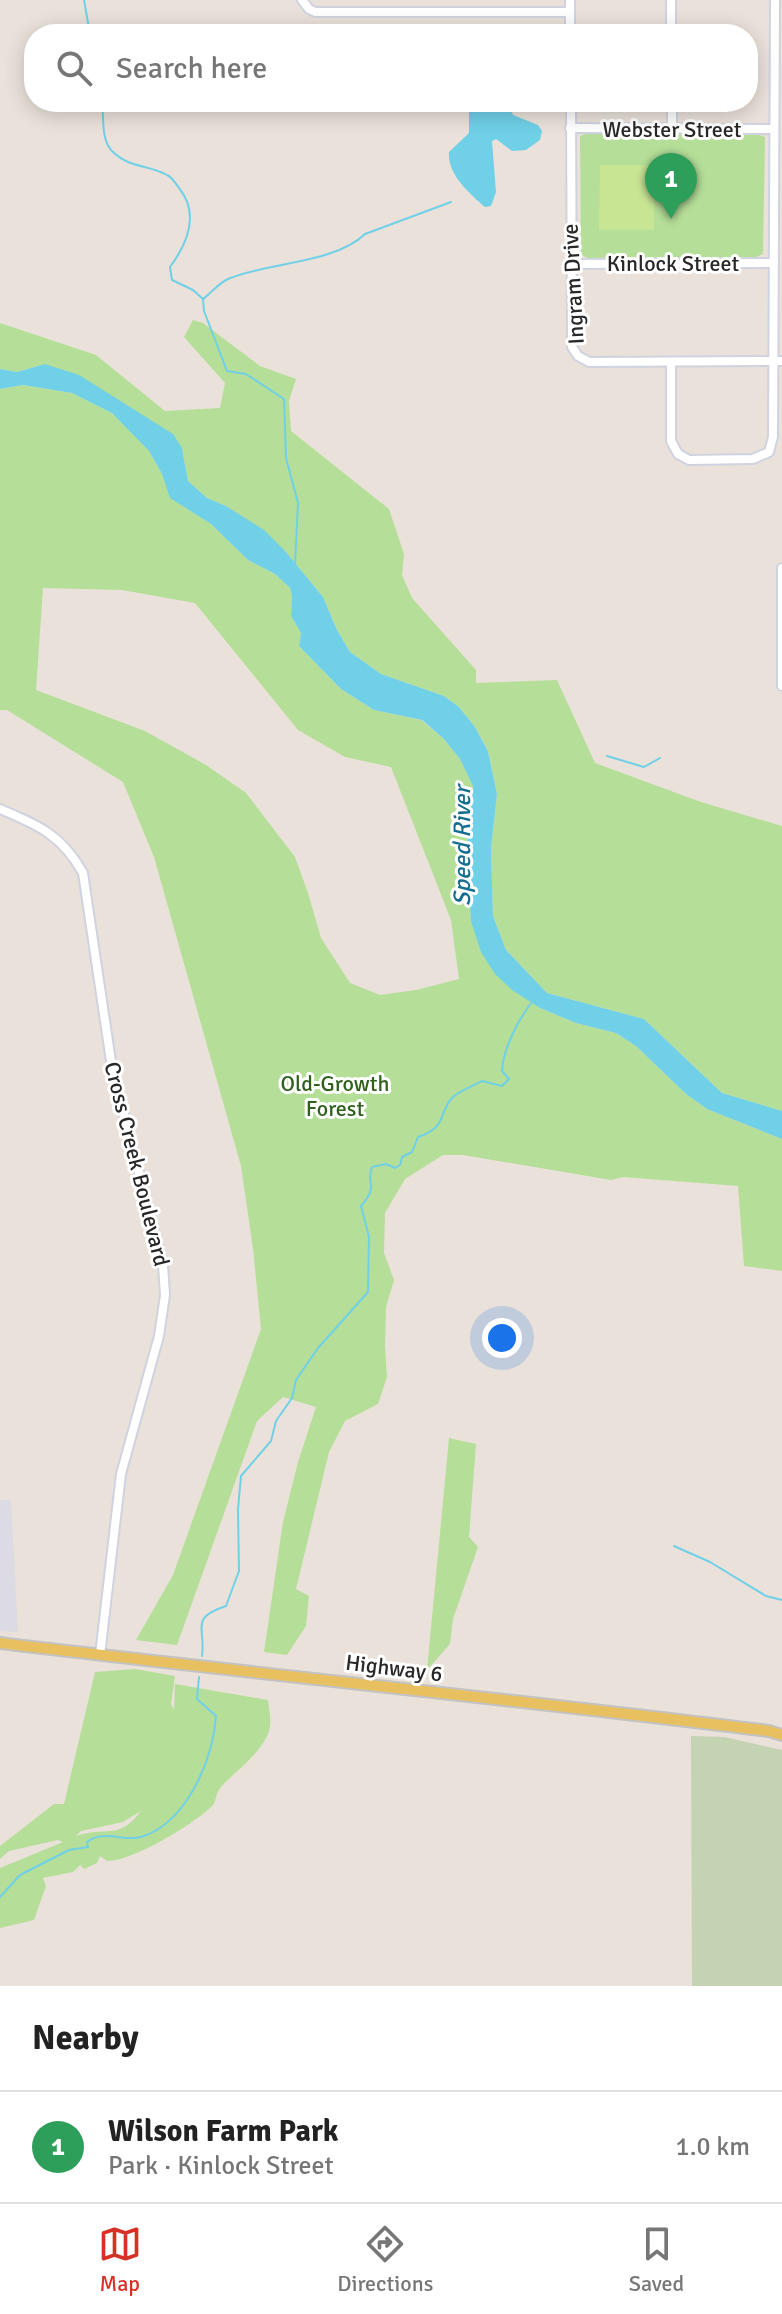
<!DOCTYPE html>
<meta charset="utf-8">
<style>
body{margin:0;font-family:Signika,sans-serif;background:#f2f2f2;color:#222}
.you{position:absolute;left:502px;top:1338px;width:28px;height:28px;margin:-20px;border:6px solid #fff;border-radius:50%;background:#1a73e8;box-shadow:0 0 0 12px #1a73e833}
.badge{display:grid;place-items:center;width:52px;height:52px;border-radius:50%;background:#d93025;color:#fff;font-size:26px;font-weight:700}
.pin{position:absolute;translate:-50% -66px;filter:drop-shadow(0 2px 4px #0008)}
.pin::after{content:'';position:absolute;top:42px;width:28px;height:24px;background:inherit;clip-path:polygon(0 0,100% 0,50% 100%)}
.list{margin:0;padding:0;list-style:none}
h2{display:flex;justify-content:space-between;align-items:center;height:104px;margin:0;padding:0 32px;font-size:34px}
h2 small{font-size:26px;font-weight:400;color:#767676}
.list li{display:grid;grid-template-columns:52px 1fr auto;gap:24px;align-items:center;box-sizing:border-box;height:112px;padding:0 32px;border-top:2px solid #e0e0e0}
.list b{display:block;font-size:30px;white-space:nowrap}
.list p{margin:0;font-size:26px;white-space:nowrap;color:#767676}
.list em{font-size:26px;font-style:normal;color:#767676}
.icon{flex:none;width:44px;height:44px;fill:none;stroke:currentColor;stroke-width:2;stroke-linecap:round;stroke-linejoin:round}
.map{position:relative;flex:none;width:782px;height:1986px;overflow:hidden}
.search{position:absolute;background:#fff;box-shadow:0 4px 20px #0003;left:24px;right:24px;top:24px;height:88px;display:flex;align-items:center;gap:20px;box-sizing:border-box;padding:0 28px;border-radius:32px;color:#767676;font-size:30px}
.sheet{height:216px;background:#fff}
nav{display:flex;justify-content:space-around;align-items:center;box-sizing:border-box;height:112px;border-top:2px solid #e0e0e0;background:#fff;font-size:22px;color:#767676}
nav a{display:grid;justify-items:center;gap:4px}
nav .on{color:#d93025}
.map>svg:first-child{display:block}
</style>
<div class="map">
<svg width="782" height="1986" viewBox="0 0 782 1986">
<rect width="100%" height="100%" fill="#eae2da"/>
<!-- industrial -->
<path fill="#dcdae2" d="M0 1500H11L18 1632 0 1631Z"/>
<!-- green -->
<g fill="#b5de98" fill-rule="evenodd">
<path d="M589 133 759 135 765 137 763 254 756 257 588 258 581 255 580 136Z"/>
<path d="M193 320 203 323 260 366 296 379 289 401 291 431 389 509 404 554 402 575 412 598 476 670V683L557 680 595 763 701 802 782 826V1111L722 1093 644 1019 547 993 506 950 493 916 491 849 497 794 488 750 475 727 459 707 444 696 381 674 350 652 337 630 323 597 286 552 226 506 207 498 188 481 182 448 45 364 17 372 0 369V323L96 355 165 411 220 408 225 383 184 337Z"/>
<path d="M23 385 72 393 112 413 128 428 149 451 162 474 171 498 211 524 248 560 275 574 290 588 292 596 291 616 301 633 299 646 341 689 374 710 421 720 443 738 460 759 473 786 466 854 471 921 540 1008 576 1023 616 1033 636 1046 686 1094 707 1109 782 1139V1271L744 1266 738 1186 623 1177 611 1180 463 1155H443L405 1179 385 1213 384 1253 394 1280 386 1307 385 1346 387 1377 378 1404 345 1421 329 1452 296 1589 309 1596 306 1626 287 1655 264 1652 283 1522 298 1462 316 1407 283 1397 257 1421 177 1645 136 1640 173 1575 261 1329 253 1249 241 1166 154 857 123 782 7 710H0V389ZM43 588 122 590 195 603 298 730 345 757 391 767 451 920 459 979 416 990 380 995 350 983 321 938 308 893 295 857 246 793 206 765 145 731 36 690Z"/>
<path d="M449 1438 476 1444 469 1537 478 1547 453 1619 450 1644 427 1670Z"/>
<path d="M135 1669 175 1676 171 1704 174 1710 175 1684 268 1700C269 1709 272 1722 269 1731 262 1753 236 1770 221 1787 215 1793 217 1803 210 1808 190 1826 133 1861 107 1861L100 1856 97 1863 84 1869 80 1865 73 1872 43 1878 46 1886 34 1920 0 1928V1868L63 1842 58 1840 9 1851 0 1859V1846L54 1804H64L95 1672ZM141 1811C119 1841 105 1826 76 1836L81 1831 123 1822Z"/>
</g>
<!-- cemetery -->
<path fill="#c4d3b2" d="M691 1736 724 1737 782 1750V1986H692Z"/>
<!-- pitch -->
<path fill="#c8e594" d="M600 165H654V230H599Z"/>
<!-- water -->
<g fill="#70d0e8">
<path d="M469 102H508L513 115 538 125 542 131 540 140 526 150 512 151 496 139 492 141 496 192 491 206 485 207C470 194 447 174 449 152L469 133Z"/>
<path d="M45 364 79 375 173 434 182 448 188 481 207 498 226 506 264 530 286 552 323 597 337 630 350 652 381 674 444 696 459 707 475 727 488 751 497 794 491 849 493 916 506 950 547 993 644 1019 722 1093 782 1111V1139L707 1109 686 1094 636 1046 616 1033 576 1023 540 1008 512 990 495 974 481 952 471 921 466 854 473 786 460 759 443 738 422 720 374 710 341 689 299 646 301 633 291 616 292 596 290 588 275 574 248 560 211 524 170 498 162 474 149 451 112 413 72 393 23 385 0 389V369L17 372Z"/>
</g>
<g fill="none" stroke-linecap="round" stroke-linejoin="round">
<!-- stream -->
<g stroke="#70d0e8" stroke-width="2">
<path d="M84 0 90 34"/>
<path d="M102 102C104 117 101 138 111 150 129 169 148 164 167 175 172 177 176 184 179 188 200 214 187 244 170 267L172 280 193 290 203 299 204 311 227 371 246 374 284 399 286 458 298 503 295 564"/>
<path d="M203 299C211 293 219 283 228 279 267 262 334 264 365 234L451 202"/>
<path d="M607 756 644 767 660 758"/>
<path d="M674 1546 710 1562 766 1596 782 1600"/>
<path d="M202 1656C206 1628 189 1618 226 1606L239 1571 238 1509 241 1476 271 1441 276 1421 292 1398 296 1380 318 1348 368 1292 369 1237 361 1206C380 1184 365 1186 372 1167L386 1164 395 1168 400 1165 402 1157 412 1152 418 1137C448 1127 438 1113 452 1098 459 1091 473 1086 482 1081L502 1086 509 1079 502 1071C503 1049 518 1020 532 1002"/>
<path d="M0 1897 20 1875 69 1850 88 1847 87 1842C101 1829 126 1842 141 1837 187 1823 213 1759 216 1716L197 1699 199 1677"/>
</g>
<defs>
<g id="minor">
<path d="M302 0 309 9 315 12H570"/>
<path d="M570 0V34"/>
<path d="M671 0V34"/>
<path d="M571 102 572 347 578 356 589 362 782 361"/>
<path d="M672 102V130"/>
<path d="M570 128 773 129"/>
<path d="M571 264 774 263"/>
<path d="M671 362V441L678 454 689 460 753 459 769 452 773 437 775 0"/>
<path d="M782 568V686"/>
<path d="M0 809C38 825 62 835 83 873L112 1068 163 1265 165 1295 159 1336 121 1474 100 1655"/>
</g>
<path id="major" d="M0 1643C256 1674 513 1699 769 1731L782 1735"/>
</defs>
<!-- minor casing -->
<use href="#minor" stroke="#cfd3e0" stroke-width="12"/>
<!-- major casing -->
<use href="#major" stroke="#c3c3c3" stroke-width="14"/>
<!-- minor -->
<use href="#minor" stroke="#fff" stroke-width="8"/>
<!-- major -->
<use href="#major" stroke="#e9c05f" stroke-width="10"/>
</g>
<g text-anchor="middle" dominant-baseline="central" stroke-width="6" stroke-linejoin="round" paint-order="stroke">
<!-- street labels -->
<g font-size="22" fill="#282828" stroke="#fff">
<text x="672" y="129">Webster Street</text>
<text x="673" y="263">Kinlock Street</text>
<text transform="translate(573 284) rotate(-93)">Ingram Drive</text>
<text transform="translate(137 1164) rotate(76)">Cross Creek Boulevard</text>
<text transform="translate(394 1668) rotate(7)">Highway 6</text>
</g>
<!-- park labels -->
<g font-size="22" fill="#2f601c" stroke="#fff">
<text x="335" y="1083">Old-Growth<tspan x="335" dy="25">Forest</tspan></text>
</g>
<!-- water labels -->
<g font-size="24" font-style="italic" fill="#136d90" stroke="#fff">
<text transform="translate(462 846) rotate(-90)">Speed River</text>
</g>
</g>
</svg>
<div class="you"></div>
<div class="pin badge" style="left:671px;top:219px;background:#2e9e5b">1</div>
<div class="search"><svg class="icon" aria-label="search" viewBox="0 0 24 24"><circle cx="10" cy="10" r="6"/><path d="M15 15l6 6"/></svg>Search here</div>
</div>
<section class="sheet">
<h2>Nearby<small></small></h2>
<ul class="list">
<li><span class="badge" style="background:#2e9e5b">1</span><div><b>Wilson Farm Park</b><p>Park · Kinlock Street</p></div><em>1.0 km</em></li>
</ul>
</section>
<nav>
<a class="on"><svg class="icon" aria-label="map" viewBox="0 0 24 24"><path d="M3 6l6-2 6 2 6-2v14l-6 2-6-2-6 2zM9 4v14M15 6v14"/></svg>Map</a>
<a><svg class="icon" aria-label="directions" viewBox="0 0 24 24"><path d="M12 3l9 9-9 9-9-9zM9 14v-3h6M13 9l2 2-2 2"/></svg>Directions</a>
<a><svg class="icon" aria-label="saved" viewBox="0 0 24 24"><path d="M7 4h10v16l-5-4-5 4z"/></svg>Saved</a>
</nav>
